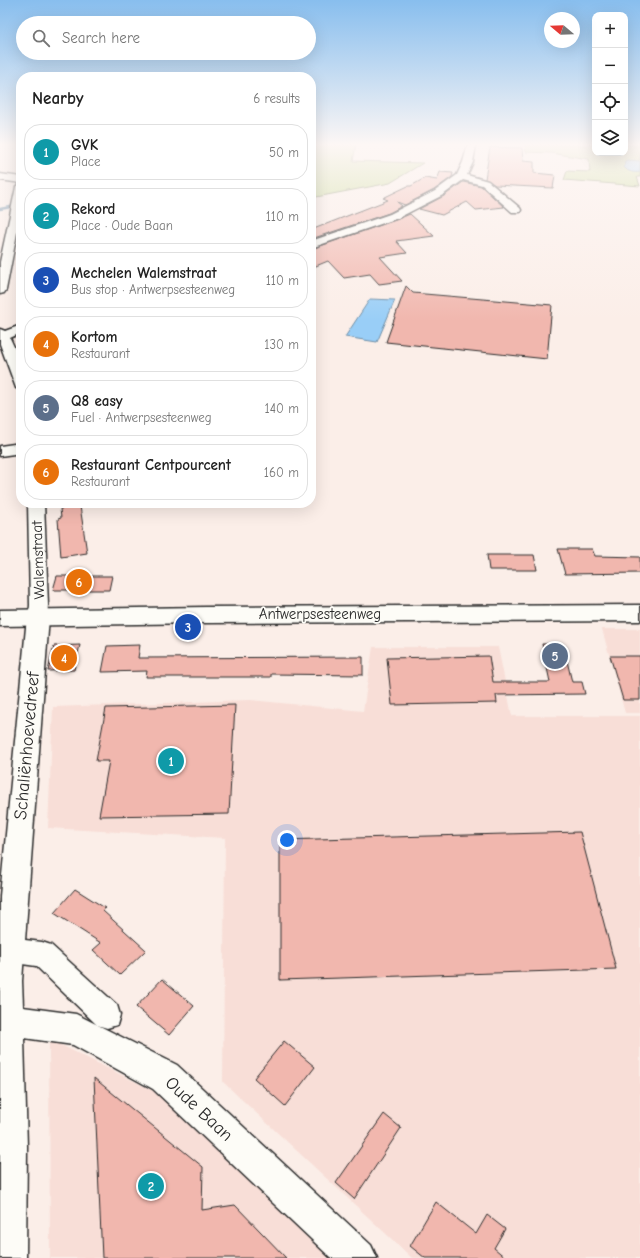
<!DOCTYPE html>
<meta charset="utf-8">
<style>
body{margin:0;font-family:"Comic Neue",sans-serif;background:#f6f6f6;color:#222}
.controls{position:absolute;right:12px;top:12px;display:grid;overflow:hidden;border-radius:8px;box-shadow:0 4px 16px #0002}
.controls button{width:36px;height:36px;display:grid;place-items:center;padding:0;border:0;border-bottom:1px solid #e0e0e0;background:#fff;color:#222;font:20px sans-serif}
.compass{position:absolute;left:544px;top:12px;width:36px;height:36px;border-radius:50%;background:#fff;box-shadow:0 4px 16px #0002;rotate:289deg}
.you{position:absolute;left:287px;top:840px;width:14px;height:14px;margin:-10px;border:3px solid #fff;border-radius:50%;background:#1a73e8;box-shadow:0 0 0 6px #1a73e833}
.badge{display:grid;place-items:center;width:26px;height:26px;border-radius:50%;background:#d93025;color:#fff;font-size:13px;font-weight:700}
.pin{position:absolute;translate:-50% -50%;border:2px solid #fff;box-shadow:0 1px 4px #0006}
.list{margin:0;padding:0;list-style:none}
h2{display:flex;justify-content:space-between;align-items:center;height:52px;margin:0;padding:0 16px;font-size:17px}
h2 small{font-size:13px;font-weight:400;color:#767676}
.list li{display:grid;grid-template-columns:26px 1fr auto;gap:12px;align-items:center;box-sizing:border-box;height:56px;margin:0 8px 8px;padding:0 8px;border:1px solid #e0e0e0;border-radius:16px}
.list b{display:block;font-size:15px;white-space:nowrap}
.list p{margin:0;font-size:13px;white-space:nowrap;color:#767676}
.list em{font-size:13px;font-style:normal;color:#767676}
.icon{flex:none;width:22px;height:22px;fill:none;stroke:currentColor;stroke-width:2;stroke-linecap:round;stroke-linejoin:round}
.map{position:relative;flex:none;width:640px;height:1258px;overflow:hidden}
.search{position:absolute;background:#fff;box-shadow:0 4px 16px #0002;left:16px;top:16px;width:300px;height:44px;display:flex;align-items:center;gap:10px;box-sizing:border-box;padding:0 14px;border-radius:22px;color:#767676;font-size:15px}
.panel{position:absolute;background:#fff;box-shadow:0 4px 16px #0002;left:16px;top:72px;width:300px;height:436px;border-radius:16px}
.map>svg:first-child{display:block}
</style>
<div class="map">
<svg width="640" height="1258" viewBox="0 0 640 1258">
<rect width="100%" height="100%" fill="#fbeee8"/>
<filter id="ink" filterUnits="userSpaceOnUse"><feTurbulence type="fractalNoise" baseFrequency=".025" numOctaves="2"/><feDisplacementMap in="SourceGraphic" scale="8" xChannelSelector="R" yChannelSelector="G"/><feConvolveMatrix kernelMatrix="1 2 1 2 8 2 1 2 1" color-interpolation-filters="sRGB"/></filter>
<g filter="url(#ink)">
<!-- built -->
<g fill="#f8ded7">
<path d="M602 629H640V713H625Z"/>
<path d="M373 647H498L512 716H640V1258H412L223 1082 225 838 48 828 53 707 250 700 363 711Z"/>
<path d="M49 1039 186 1107 335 1258H50Z"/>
</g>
<!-- green -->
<g fill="#c4d98f" stroke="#78825d">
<path d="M311 145H356L353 161 423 163 390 183 311 198Z"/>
<path d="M525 145H595V153H625V145H640V177H637L640 186 564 180 567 171 590 172 589 159 551 153 526 152Z"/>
</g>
<!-- water -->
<g fill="#99cef7" stroke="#6d8da5">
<path d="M627 160 640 161V172C634 173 628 172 624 167L625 165 624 162Z"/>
<path d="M370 299 395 300 377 342 345 337Z"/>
</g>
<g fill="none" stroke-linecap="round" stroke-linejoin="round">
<!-- stream -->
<path stroke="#6d8da5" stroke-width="2.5" d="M0 209 21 205"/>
</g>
<!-- building -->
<g fill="#f1b7ae" stroke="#2b2b2b">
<path d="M490 147 522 148 523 161 534 162V173L555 175 553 188 495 185 485 179Z"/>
<path d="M440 172 453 173 452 177 434 190 405 205 397 202 402 206 389 213 311 239V230L388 200 383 198 408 186H411L425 178 437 180Z"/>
<path d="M463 182 481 186 504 207 476 210 467 202 442 215 419 209 444 196Z"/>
<path d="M410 214 434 236 396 241 407 253 380 257 402 281 379 284 370 274 344 278 328 261 311 268V249L398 219Z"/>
<path d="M406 286 413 293 552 305 547 359 386 342Z"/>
<path d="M80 506 87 553 61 557 58 519 61 518 60 509Z"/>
<path d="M558 549H592L595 556 640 557V573L565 574Z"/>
<path d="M487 555H534L537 570H489Z"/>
<path d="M57 576H112L109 590H53Z"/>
<path d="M542 644H563L572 682H582L585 694 496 695 497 703 392 705 387 658 489 656 493 682H550Z"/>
<path d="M80 645 74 670 48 671 54 646Z"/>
<path d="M140 645 138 658 363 657V675L271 674V677H146L147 671 102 672 107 646Z"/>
<path d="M610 656H640V700H623Z"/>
<path d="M235 705 229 814 99 816 109 761H96L106 708Z"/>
<path d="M580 832 616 969 280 980V840Z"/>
<path d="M75 889 105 908 103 911 146 950 120 975 93 950 101 943 54 913Z"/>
<path d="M162 979 194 1006 169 1035 136 1007Z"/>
<path d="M284 1041 315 1067 285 1106 254 1078Z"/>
<path d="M94 1078 203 1167 202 1210 235 1205 286 1258H102Z"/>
<path d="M384 1114 401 1128 354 1199 336 1183Z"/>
<path d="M436 1202 476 1234 487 1215 505 1229 494 1248 506 1258H425L410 1246Z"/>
</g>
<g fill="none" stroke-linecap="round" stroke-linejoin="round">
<defs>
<g id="street">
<path d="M468 145H476L473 162 467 175 488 181 520 208 521 210 520 212H512L482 185 463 180 443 195 398 218 311 248V241L390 214 435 191 457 175 463 162Z"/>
<path d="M0 174 21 177V183L0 180Z"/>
<path d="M21 184V212L6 290 4 293 0 294V262L16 187Z"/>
<path d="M21 325V333L10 338 21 362V389L16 388 0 344V329L5 331Z"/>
<path d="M21 443V453L0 456V446Z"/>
<path d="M28 503H44L48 605 47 617 45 622 38 624 31 622 29 617 30 605Z"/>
<path d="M8 938 42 942 51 945 117 1005 120 1015 117 1025 107 1028 97 1025 36 966 8 962 0 963V939Z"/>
</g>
<path id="secondary" d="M38 609 46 612 49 617 22 981 23 1007 76 1014 177 1065 371 1245 377 1258H331L153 1089 73 1045 24 1038 27 1147 26 1258H0V896L27 617 30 612Z"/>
<path id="primary" d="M640 605V621L206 623 0 626V610L206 607Z"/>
</defs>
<!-- street casing -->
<use href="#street" stroke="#2b2b2b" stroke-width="3"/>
<!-- secondary casing -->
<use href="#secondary" stroke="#2b2b2b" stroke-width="3"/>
<!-- primary casing -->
<use href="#primary" stroke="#2b2b2b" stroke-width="3"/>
<!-- street -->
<use href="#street" fill="#fdfcf7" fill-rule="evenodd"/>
<!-- secondary -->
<use href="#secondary" fill="#fdfcf7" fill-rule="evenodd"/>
<!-- primary -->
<use href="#primary" fill="#fdfcf7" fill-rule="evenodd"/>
</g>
</g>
<!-- sky -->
<linearGradient id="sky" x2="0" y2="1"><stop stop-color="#88beee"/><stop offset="0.45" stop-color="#fdf7f5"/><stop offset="1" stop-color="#fdf7f5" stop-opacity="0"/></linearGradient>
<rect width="640" height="321" fill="url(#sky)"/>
<g text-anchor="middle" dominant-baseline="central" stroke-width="3.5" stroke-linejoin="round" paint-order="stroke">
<!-- street labels -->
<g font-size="15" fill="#2b2b2b" stroke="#fdfcf7">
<text transform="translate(38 560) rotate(-92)">Walemstraat</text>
<text x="320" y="614">Antwerpsesteenweg</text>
</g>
<!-- near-street labels -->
<g font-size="18" fill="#2b2b2b" stroke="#fdfcf7">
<text transform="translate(27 746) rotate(-85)">Schaliënhoevedreef</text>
<text transform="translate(199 1109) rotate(43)">Oude Baan</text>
</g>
</g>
</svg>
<div class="controls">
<button>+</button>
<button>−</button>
<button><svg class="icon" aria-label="locate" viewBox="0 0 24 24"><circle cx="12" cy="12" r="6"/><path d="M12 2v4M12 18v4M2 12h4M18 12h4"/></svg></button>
<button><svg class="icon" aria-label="layers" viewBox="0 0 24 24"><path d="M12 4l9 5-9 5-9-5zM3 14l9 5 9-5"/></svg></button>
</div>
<svg class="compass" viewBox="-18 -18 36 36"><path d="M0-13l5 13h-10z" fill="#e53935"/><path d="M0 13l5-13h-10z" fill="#767676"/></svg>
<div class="you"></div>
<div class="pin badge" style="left:171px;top:761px;background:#0f9aa8">1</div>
<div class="pin badge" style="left:151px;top:1186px;background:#0f9aa8">2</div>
<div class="pin badge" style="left:188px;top:627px;background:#1a4fb4">3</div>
<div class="pin badge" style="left:64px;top:658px;background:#e8710a">4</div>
<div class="pin badge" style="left:555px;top:656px;background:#5c6f8a">5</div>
<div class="pin badge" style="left:79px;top:582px;background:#e8710a">6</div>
<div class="search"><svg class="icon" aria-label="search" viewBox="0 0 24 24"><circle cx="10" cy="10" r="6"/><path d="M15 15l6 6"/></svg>Search here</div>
<section class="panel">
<h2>Nearby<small>6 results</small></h2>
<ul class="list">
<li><span class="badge" style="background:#0f9aa8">1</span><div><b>GVK</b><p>Place</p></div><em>50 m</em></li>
<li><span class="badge" style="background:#0f9aa8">2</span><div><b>Rekord</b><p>Place · Oude Baan</p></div><em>110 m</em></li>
<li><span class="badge" style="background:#1a4fb4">3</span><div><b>Mechelen Walemstraat</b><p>Bus stop · Antwerpsesteenweg</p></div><em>110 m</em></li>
<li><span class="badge" style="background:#e8710a">4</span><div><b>Kortom</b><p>Restaurant</p></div><em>130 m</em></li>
<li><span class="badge" style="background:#5c6f8a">5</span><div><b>Q8 easy</b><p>Fuel · Antwerpsesteenweg</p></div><em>140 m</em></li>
<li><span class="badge" style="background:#e8710a">6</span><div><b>Restaurant Centpourcent</b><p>Restaurant</p></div><em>160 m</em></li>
</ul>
</section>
</div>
